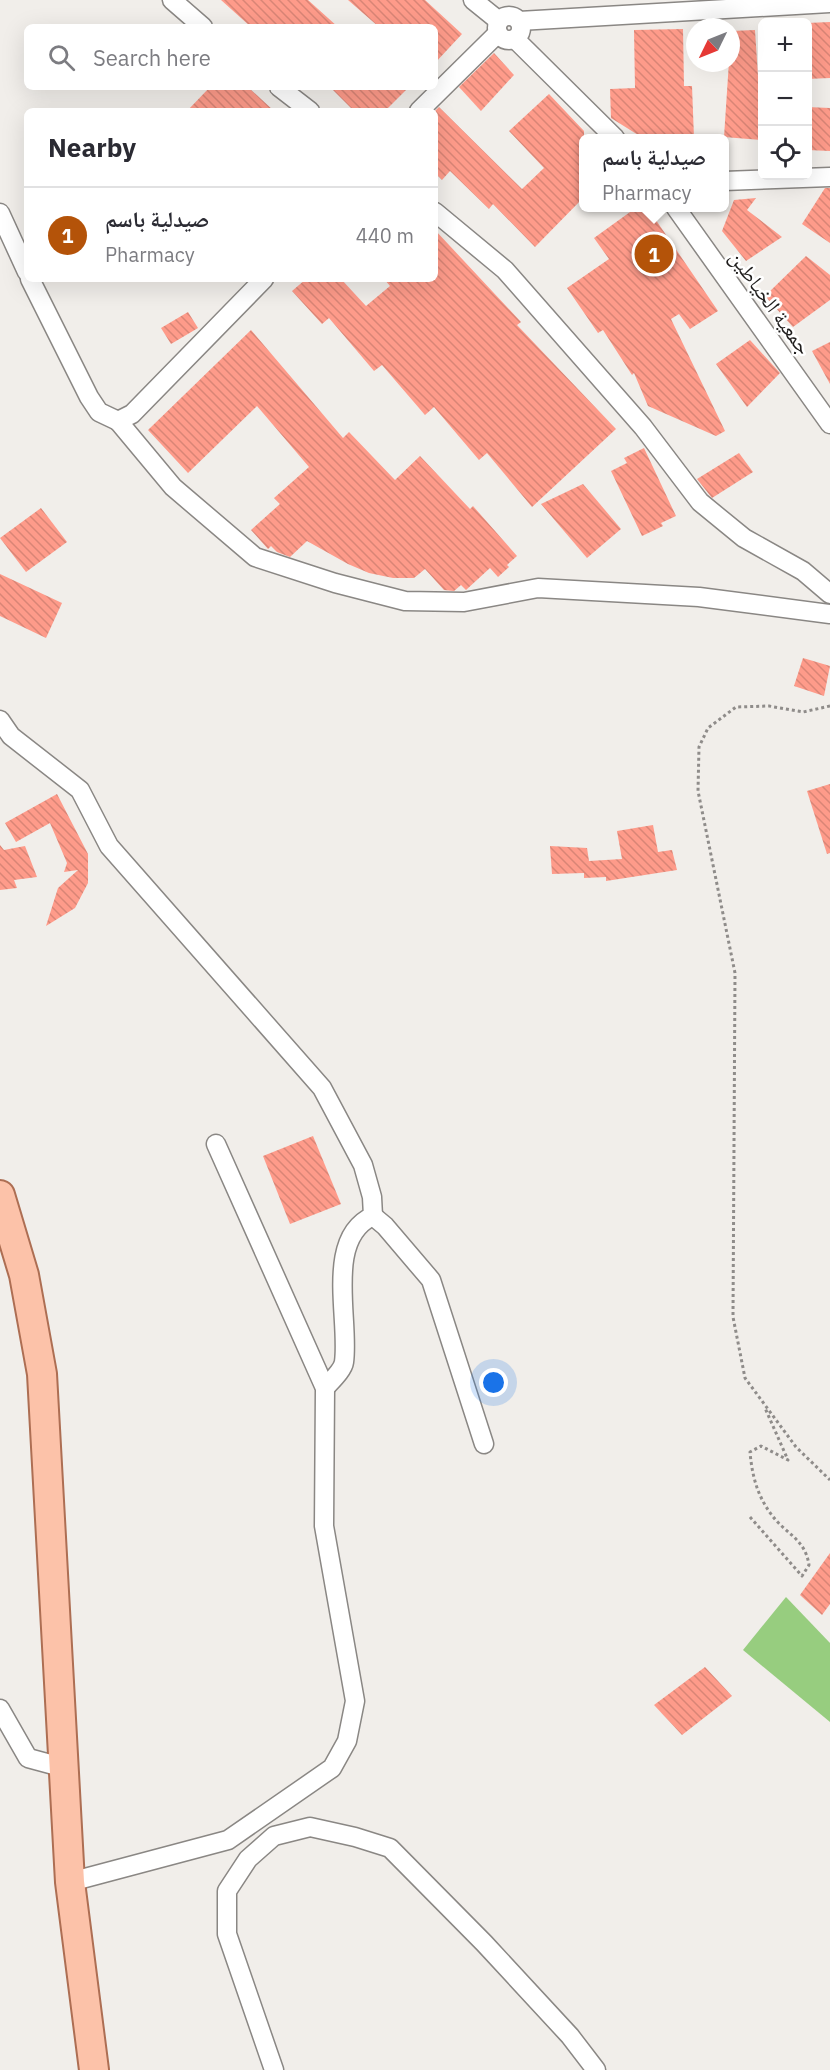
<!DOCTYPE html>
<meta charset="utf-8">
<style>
body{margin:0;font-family:"IBM Plex Sans","Noto Naskh Arabic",sans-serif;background:#f2f2f3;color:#2b2b33}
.controls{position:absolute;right:18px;top:18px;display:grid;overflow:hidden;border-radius:9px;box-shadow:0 6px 24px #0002}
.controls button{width:54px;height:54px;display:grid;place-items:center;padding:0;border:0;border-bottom:2px solid #e1e1e2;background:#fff;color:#2b2b33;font:30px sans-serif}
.compass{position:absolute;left:686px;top:18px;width:54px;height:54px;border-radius:50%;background:#fff;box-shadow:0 6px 24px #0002;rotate:227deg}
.you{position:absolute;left:494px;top:1383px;width:21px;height:21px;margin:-15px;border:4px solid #fff;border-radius:50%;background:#1a73e8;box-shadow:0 0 0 9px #1a73e833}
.badge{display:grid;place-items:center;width:39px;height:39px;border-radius:50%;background:#b45309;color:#fff;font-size:20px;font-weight:700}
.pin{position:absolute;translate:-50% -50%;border:3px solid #fff;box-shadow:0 2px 6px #0006}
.popup{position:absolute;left:579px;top:134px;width:150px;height:78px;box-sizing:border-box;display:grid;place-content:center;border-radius:9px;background:#fff;filter:drop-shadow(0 2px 4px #0005);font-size:20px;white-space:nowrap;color:#7c7c81}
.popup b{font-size:22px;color:#2b2b33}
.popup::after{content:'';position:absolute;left:50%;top:100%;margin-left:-12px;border:12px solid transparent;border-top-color:#fff}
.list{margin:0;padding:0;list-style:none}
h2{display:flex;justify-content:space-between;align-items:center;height:78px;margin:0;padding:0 24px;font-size:26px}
h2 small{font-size:20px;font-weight:400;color:#7c7c81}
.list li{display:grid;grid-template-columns:39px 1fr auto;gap:18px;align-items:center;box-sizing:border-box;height:96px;padding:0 24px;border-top:2px solid #e1e1e2}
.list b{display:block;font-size:22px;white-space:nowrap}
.list p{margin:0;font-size:20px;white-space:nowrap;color:#7c7c81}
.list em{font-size:20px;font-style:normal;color:#7c7c81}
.icon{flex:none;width:33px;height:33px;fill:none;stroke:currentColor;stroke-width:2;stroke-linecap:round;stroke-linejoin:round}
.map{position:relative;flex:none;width:830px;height:2070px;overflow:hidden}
.search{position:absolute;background:#fff;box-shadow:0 6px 24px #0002;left:24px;top:24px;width:414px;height:66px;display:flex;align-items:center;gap:15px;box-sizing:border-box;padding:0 21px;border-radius:9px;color:#7c7c81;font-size:22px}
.panel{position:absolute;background:#fff;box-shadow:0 6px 24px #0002;left:24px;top:108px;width:414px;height:174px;border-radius:9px}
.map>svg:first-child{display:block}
</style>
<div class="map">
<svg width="830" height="2070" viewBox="0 0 830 2070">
<defs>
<pattern id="building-back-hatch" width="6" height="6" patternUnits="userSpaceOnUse" patternTransform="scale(1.5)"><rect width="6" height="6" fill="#fe9b8a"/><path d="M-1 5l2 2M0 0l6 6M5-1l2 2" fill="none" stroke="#d98576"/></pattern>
</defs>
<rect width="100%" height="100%" fill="#f1eeea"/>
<!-- grass -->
<path fill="#97cd7f" d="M786 1597 830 1643V1722L743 1650Z"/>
<!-- building -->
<g fill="url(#building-back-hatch)">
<path d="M221 0H308L338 27H251Z"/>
<path d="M348 0H425L462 34 435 63V27H379Z"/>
<path d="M830 22V78L807 79V23Z"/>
<path d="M683 29 684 86H692L694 138H643L611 118 610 89 635 88 634 30Z"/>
<path d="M755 30 759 92H762L761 140 724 137 731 31Z"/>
<path d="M494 53 514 75 481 111 459 87Z"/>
<path d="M210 87H248L274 111H187Z"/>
<path d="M330 87H409L385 111H354Z"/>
<path d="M549 94 584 131V197L535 247 493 204 489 209 450 171 442 180 435 173V111L439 107 522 189 544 168 509 131Z"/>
<path d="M807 107 830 108V151L807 150Z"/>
<path d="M825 188H830V243L802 224Z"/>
<path d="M756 198 747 210 782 237 746 261 722 231 734 200Z"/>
<path d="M637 207H647L718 311 690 329 679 314 671 319 725 431 716 436 648 406 634 373 632 375 603 330 598 333 567 288 609 259 594 238Z"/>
<path d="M435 230 521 322 517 325 616 429 532 507 487 453 479 460 434 407 425 415 382 365 374 371 329 318 322 324 292 291 306 279H341L366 306 390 286 384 279H435Z"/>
<path d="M806 256 830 275V300L793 327 765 296Z"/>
<path d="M188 312 198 328 171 344 161 328Z"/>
<path d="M251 330 343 438 349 432 395 480 420 456 470 509 473 506 517 556 507 565 509 567 498 577 490 568 466 590 461 585 454 591 444 590 425 569 414 578H393L369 573 348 564 307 541 290 557 277 552 271 546 268 549 251 530 280 504 274 498 309 467 257 406 188 473 148 430Z"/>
<path d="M750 340 780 373 747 407 716 364Z"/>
<path d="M830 342V384L812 351Z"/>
<path d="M644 448 676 516 661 523 663 526 642 536 611 471 627 463 624 458Z"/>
<path d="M739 453 753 472 712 498 697 479Z"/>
<path d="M583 484 621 529 587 558 541 504Z"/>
<path d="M41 508 67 542 26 572 0 538Z"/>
<path d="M0 574 62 603 46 638 0 616Z"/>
<path d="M803 658 830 666 824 696 794 686Z"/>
<path d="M830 784V853L827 854 807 791Z"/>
<path d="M57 794 88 854V883L75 908 46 926 58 888 78 870 64 872 67 863 50 823 16 842 5 823Z"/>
<path d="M653 825 658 852 672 850 677 870 606 881V877L584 878V873L552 874 550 846 587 848 589 861 622 859 617 831Z"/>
<path d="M0 845 4 850 25 846 37 877 14 880 17 888 0 890Z"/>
<path d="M313 1136 341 1204 290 1224 263 1156Z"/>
<path d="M830 1553V1604L822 1615 800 1595Z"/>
<path d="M705 1667 732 1696 682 1735 654 1705Z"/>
</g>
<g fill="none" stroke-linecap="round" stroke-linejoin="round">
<defs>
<g id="street">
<path d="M172 0 203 27"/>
<path d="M473 0 499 21"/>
<circle cx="509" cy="28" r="12"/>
<path d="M519 21 830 3"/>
<path d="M515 39 615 138"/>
<path d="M279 87 310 111"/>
<path d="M419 111 498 33"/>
<path d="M724 181 830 177"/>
<path d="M676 208 830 424"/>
<path d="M435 212 505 270 643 427 700 502 744 538 803 571 830 594"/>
<path d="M0 213 27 272"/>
<path d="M30 279 89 397 99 412 118 421 132 414 264 279"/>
<path d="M118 421 173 487 255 557 335 583 405 601 464 602 538 588 699 597 830 614"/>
<path d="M0 720 11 736 80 790 109 846 322 1088 363 1165 372 1197 373 1216C324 1238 350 1320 344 1362 343 1370 331 1381 325 1388"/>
<path d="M373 1216 385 1226 431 1280 484 1444"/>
<path d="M0 1709 28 1758 65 1768"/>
<path d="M70 1882 228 1840 332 1768 347 1741 355 1701 324 1526 325 1388 216 1144"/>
<path d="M274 2070 227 1934V1891L248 1859 274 1836 310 1827 355 1837 390 1848 484 1943 570 2036 596 2070"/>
</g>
<path id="primary" d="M0 1195 24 1275 42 1374 70 1882 94 2070"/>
</defs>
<!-- street casing -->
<use href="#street" stroke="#8a8784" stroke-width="21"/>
<!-- primary casing -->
<use href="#primary" stroke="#ad6e53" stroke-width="32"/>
<!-- path -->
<g stroke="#8f8c8a" stroke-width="3" stroke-dasharray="3 3" stroke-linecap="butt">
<path d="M830 706 803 712 769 706 736 707 708 728 699 747 698 791 735 973 733 1317 745 1378 796 1447 830 1480"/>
<path d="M750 1517 802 1576 809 1565C805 1538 785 1534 771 1514 757 1495 752 1475 750 1452L761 1446 788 1460 765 1408"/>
</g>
<!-- street -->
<use href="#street" stroke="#fff" stroke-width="18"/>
<!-- primary -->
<use href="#primary" stroke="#fcc2a9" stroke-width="28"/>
</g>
<g text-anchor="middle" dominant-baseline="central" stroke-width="5" stroke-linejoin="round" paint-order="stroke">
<!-- street labels -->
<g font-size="21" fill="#1f1d1c" stroke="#fff">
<text transform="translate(771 302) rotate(54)">جمعية الخياطين</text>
</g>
</g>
</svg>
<div class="controls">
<button>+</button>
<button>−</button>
<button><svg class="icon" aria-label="locate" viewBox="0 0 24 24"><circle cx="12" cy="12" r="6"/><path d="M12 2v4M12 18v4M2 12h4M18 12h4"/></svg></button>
</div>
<svg class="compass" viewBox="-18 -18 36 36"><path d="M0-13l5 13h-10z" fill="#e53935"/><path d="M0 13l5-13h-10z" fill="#7c7c81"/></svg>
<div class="you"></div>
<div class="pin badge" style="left:654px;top:254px">1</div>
<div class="popup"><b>صيدلية باسم</b>Pharmacy</div>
<div class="search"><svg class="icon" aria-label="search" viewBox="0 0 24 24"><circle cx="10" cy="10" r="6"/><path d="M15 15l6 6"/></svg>Search here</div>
<section class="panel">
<h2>Nearby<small></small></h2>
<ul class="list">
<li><span class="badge">1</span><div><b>صيدلية باسم</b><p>Pharmacy</p></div><em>440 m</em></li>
</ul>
</section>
</div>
